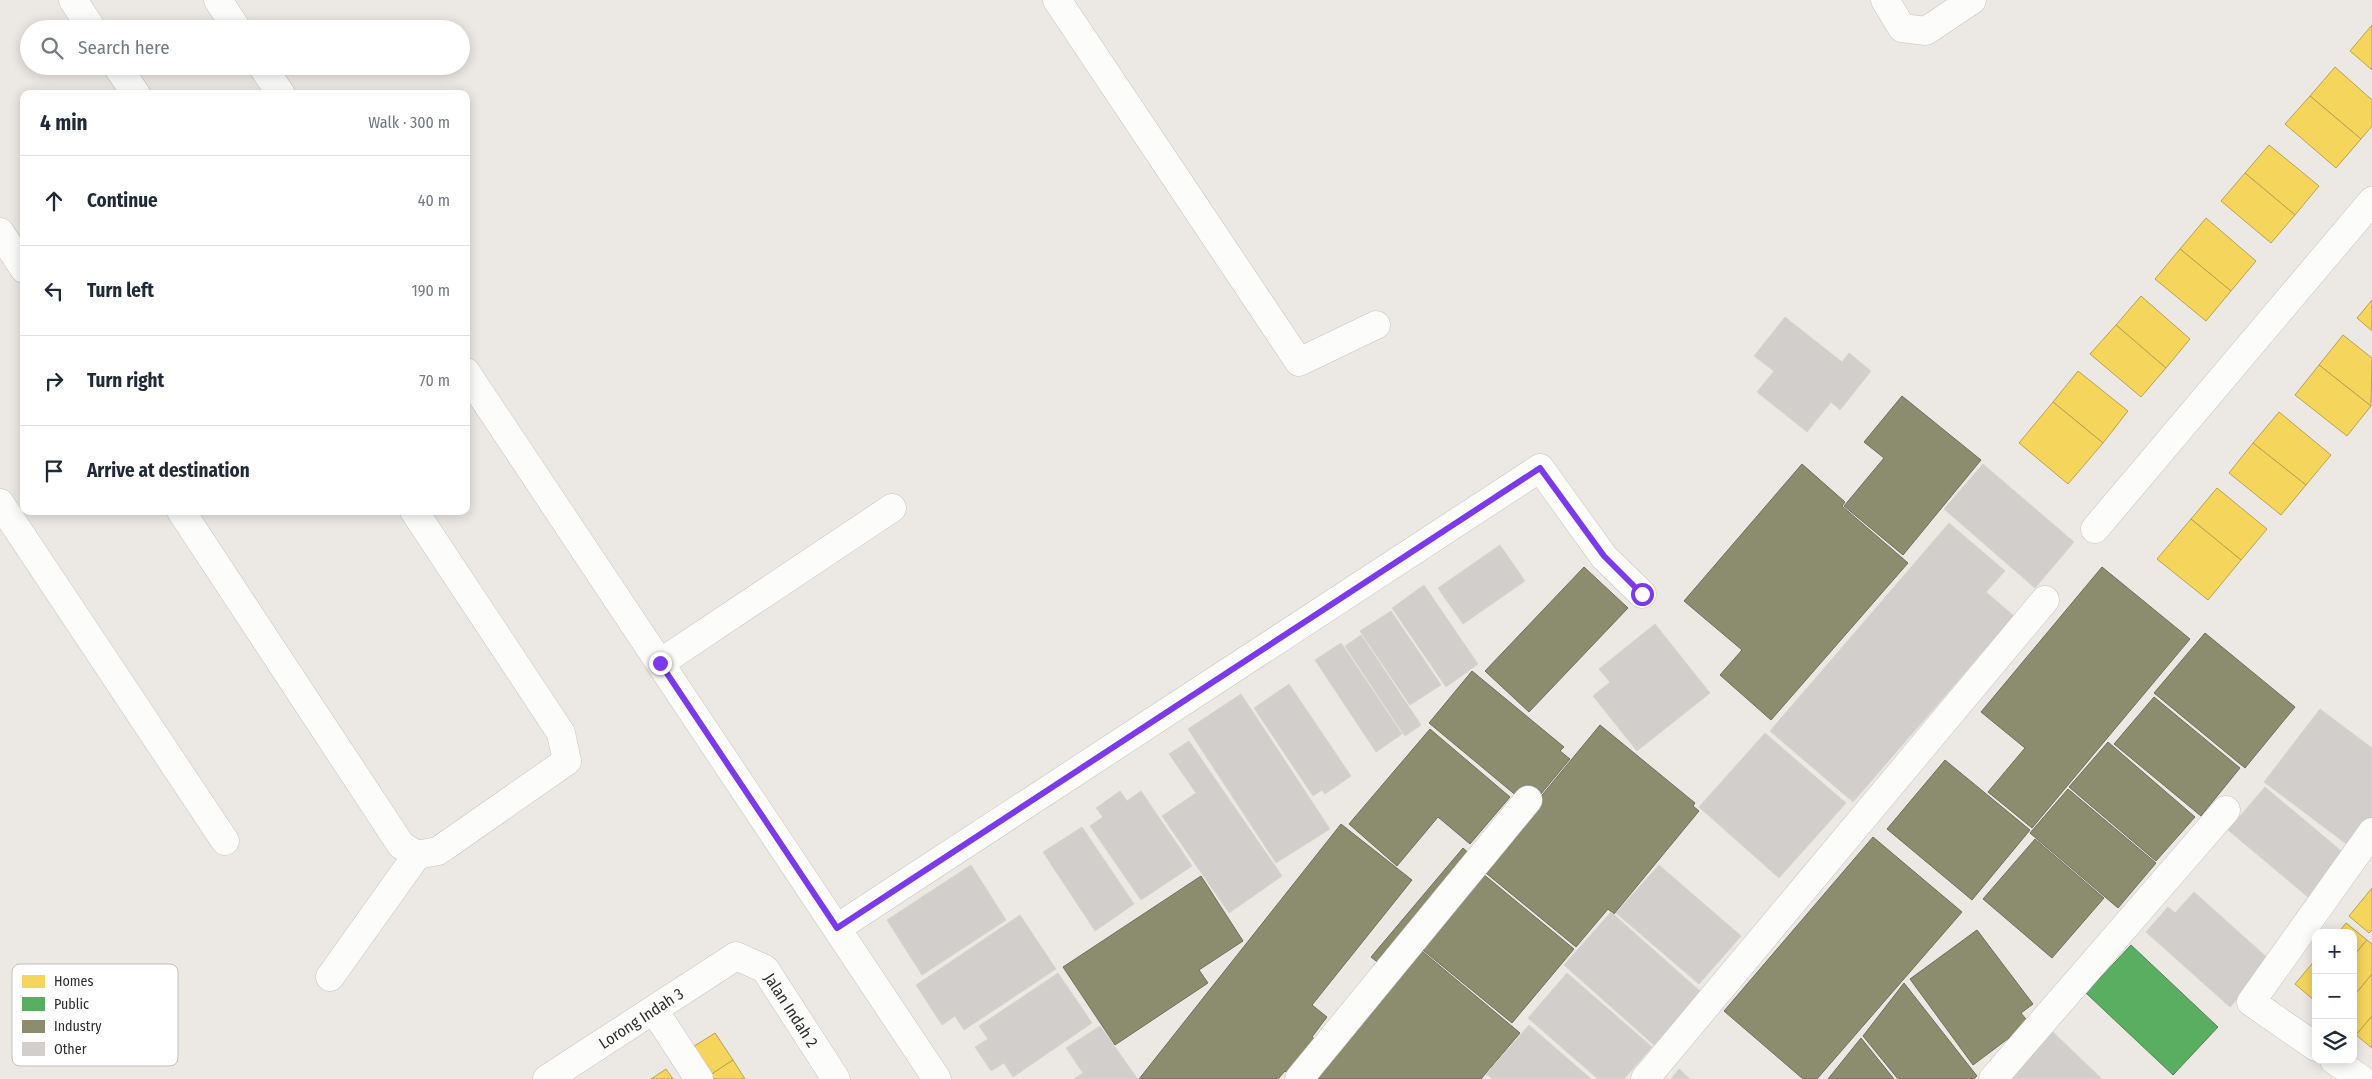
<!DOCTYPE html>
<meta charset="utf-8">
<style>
body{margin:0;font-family:"Fira Sans Condensed",sans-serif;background:#f6f6f7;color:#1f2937}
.controls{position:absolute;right:15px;bottom:15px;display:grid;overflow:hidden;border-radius:10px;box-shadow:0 2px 12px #0003}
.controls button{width:45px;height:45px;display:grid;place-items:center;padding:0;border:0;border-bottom:1px solid #e0e1e3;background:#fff;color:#1f2937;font:25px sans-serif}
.stop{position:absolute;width:15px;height:15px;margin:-11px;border:4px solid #7c3aed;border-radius:50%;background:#fff}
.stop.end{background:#7c3aed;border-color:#fff;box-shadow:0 1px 5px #0008}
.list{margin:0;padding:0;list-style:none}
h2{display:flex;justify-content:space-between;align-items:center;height:65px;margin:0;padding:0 20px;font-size:21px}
h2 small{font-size:16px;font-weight:400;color:#747a83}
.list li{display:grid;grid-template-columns:32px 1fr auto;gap:15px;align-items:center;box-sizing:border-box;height:90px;padding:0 20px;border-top:1px solid #e0e1e3}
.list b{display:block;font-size:19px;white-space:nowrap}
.list em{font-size:16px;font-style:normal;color:#747a83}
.icon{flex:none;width:28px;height:28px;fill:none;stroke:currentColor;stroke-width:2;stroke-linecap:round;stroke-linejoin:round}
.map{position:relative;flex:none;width:2372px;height:1079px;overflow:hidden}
.search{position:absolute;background:#fff;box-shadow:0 2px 12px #0003;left:20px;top:20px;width:450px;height:55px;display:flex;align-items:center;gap:12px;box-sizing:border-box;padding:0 18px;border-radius:28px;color:#747a83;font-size:19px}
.panel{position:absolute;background:#fff;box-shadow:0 2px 12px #0003;left:20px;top:90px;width:450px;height:425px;border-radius:10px}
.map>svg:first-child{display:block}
</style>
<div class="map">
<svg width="2372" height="1079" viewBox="0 0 2372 1079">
<rect width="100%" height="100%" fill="#ece8e4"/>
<!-- homes -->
<g fill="#f6d55c" stroke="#baa34e">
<path d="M2372 25V70L2350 51Z"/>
<path d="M2335 67 2372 100V126L2361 139 2310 96Z"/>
<path d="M2310 96 2361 139 2336 168 2285 124Z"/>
<path d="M2269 145 2319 186 2295 215 2245 173Z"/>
<path d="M2245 173 2295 215 2271 243 2221 201Z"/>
<path d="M2206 218 2256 261 2231 291 2180 249Z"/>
<path d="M2180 249 2231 291 2206 321 2155 279Z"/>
<path d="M2141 296 2190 339 2166 368 2116 325Z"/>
<path d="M2372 300V331L2357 318Z"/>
<path d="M2116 325 2166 368 2141 397 2090 354Z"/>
<path d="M2343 335 2372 358 2371 406 2319 365Z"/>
<path d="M2319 365 2371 406 2347 436 2295 395Z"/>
<path d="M2078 371 2128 411 2103 443 2053 402Z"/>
<path d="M2053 402 2103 443 2068 484 2019 443Z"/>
<path d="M2279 412 2331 455 2306 485 2253 443Z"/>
<path d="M2253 443 2306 485 2281 515 2229 473Z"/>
<path d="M2217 488 2267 529 2241 560 2191 519Z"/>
<path d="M2191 519 2241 560 2208 600 2157 559Z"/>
<path d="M2372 888V930L2369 933 2349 916Z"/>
<path d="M2346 923 2367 940 2353 956V933H2338Z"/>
<path d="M2367 940 2372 944V974L2353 997V956Z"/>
<path d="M2316 959V1000L2315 1001 2295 984Z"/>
<path d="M2372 974V1016L2356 1035 2353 1032V997Z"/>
<path d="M2372 1016V1048L2356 1035Z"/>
<path d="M715 1033 733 1060 704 1079 672 1060Z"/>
<path d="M733 1060 745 1079H704Z"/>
<path d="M666 1069 673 1079H651Z"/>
</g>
<!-- public -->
<path fill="#5aae61" stroke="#4d8852" d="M2131 945 2218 1027 2173 1075 2086 993Z"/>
<!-- industry -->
<g fill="#8c8c6e" stroke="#70705b">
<path d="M1902 396 1981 460 1903 555 1844 506 1884 458 1864 442Z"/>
<path d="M1802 464 1845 502 1842 506 1908 563 1771 720 1720 675 1742 650 1684 601Z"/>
<path d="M1584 567 1628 608 1529 712 1485 671Z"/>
<path d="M2102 567 2190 639 2032 828 1988 792 2025 748 1981 712Z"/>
<path d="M2205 633 2295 707 2245 768 2154 693Z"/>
<path d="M1472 671 1564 747 1560 751 1570 759 1530 807 1429 723Z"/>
<path d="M2154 697 2240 768 2201 816 2114 744Z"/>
<path d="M1600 725 1695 803 1693 806 1699 811 1614 914 1608 909 1576 947 1481 869Z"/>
<path d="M1430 729 1510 797 1470 844 1438 817 1397 866 1349 824Z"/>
<path d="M2108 742 2195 817 2156 861 2069 787Z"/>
<path d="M1945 760 2030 830 1972 900 1887 829Z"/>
<path d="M2068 789 2156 863 2118 908 2030 833Z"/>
<path d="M1341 824 1412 880 1312 1005 1327 1017 1312 1037 1320 1043 1293 1077 1285 1071 1278 1079H1139Z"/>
<path d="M1873 837 1962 912 1817 1079H1803L1724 1011Z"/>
<path d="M2035 839 2104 898 2052 958 1983 899Z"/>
<path d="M1463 848 1481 864 1477 869 1574 949 1512 1023 1418 946 1394 975 1371 957Z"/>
<path d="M1201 876 1243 941 1199 970 1208 983 1115 1045 1063 967Z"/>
<path d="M1977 930 2033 1004 2021 1013 2029 1023 1973 1065 1910 979Z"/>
<path d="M1422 951 1520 1033 1481 1079H1315Z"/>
<path d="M1904 983 1977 1076 1974 1079H1898L1863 1036Z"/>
<path d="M1861 1038 1894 1079H1828Z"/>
</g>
<!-- building -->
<g fill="#d1cecb" stroke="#d7d4d0">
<path d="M1785 317 1842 362 1849 353 1871 371 1840 410 1831 402 1807 432 1757 392 1774 371 1754 356Z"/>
<path d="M1983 464 2074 542 2035 588 1944 509Z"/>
<path d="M1949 523 2005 571 1986 592 2014 616 1853 802 1770 731Z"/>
<path d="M1500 545 1525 581 1463 624 1438 588Z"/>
<path d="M1424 585 1478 664 1446 687 1392 608Z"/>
<path d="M1391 611 1441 685 1410 705 1360 631Z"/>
<path d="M1655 624 1710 693 1637 751 1593 696 1610 682 1599 669Z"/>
<path d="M1361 635 1421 725 1405 736 1345 646Z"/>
<path d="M1341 643 1402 734 1376 752 1315 660Z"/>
<path d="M1289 684 1351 776 1325 794 1322 790 1313 796 1254 708Z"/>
<path d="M1241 694 1330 829 1276 863 1188 729Z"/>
<path d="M2320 709 2372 748V823L2353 849 2264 782Z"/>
<path d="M1765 733 1846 803 1779 878 1699 807Z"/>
<path d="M1189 741 1282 876 1229 913 1162 816 1196 793 1169 754Z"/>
<path d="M2265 787 2352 860 2315 903 2228 830Z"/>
<path d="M1120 791 1127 801 1141 791 1192 866 1141 900 1090 826 1103 817 1096 808Z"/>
<path d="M1082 827 1134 904 1095 931 1043 852Z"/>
<path d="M971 865 1006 920 922 975 887 920Z"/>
<path d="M1659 865 1741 936 1699 984 1616 913Z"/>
<path d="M2194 892 2271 961 2230 1007 2146 932 2168 907 2175 913Z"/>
<path d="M1611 912 1702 993 1654 1045 1564 965Z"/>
<path d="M1020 915 1056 969 964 1030 955 1016 942 1025 916 985Z"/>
<path d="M1058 973 1092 1023 1013 1077 1004 1063 991 1071 975 1047 988 1039 979 1026Z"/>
<path d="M1567 973 1652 1047 1624 1079H1598L1528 1018Z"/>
<path d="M1529 1025 1591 1079H1493L1486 1074Z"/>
<path d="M1100 1026 1137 1078V1079H1074L1083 1073 1066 1048Z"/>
<path d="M2053 1032 2102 1079H2008Z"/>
<path d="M1679 1069 1690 1079H1671Z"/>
</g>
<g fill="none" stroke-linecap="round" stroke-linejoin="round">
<defs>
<g id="minor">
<path d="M73 0 92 29"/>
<path d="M218 0 237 29"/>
<path d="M1057 0 1299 362 1376 325"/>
<path d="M1885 0 1902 28 1926 31 1972 0"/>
<path d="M117 66 136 94"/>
<path d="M262 66 281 94"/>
<path d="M0 232 24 269"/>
<path d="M466 372 937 1079"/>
<path d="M0 503 225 841"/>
<path d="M181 511 401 845 417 855 438 851 567 761 561 733 414 511"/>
<path d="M2095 529 2372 201"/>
<path d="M660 663 892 508"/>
<path d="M837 928 1540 468 1604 557 1642 594"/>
<path d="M330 977 417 855"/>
<path d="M654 1010 699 1079"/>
<path d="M2316 1047 2251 1002 2372 832"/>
<path d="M2334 1060 2361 1079"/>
<path id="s1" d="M547 1079 736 956 765 969 836 1079"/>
<path d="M1299 1079 1528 800"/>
<path d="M1645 1079 2045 600"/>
<path d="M1993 1079 2226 810"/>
</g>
</defs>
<!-- minor casing -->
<use href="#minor" stroke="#c5c4c5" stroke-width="29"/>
<!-- minor -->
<use href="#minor" stroke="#fcfcfb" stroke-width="28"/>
</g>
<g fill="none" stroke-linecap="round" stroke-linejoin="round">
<!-- route -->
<path stroke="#7c3aed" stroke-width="6" d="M660 663 837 928 1540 468 1604 556 1642 594"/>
</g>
<g text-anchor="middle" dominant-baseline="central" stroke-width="5" stroke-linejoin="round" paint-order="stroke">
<!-- street labels -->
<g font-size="16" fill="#2e2e2e" stroke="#fff">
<text stroke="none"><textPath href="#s1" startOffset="306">Jalan Indah 2</textPath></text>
<text stroke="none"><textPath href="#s1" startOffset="112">Lorong Indah 3</textPath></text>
</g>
</g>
<!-- legend -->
<rect x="12" y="964" width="166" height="102" rx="8" fill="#fff" stroke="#c0c0c0" stroke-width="1"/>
<rect x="22" y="975" width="23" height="13" fill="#f6d55c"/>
<rect x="22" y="997" width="23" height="14" fill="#5aae61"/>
<rect x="22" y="1020" width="23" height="13" fill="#8c8c6e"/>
<rect x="22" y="1042" width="23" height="14" fill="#d1cecb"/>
<g font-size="14" fill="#2e2e2e">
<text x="54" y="986">Homes</text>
<text x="54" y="1009">Public</text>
<text x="54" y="1031">Industry</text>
<text x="54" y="1054">Other</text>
</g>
</svg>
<div class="controls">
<button>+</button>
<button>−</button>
<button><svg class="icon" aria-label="layers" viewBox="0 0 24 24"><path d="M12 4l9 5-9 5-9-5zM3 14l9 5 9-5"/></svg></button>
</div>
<div class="stop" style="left:1642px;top:594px"></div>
<div class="stop end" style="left:660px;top:663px"></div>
<div class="search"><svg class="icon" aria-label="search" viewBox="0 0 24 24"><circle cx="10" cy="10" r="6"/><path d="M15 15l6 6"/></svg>Search here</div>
<section class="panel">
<h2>4 min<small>Walk · 300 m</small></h2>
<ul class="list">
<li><svg class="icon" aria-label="ahead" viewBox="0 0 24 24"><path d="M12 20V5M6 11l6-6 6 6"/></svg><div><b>Continue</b></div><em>40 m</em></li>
<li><svg class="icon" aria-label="left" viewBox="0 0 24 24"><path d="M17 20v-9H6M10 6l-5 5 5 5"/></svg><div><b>Turn left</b></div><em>190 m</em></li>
<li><svg class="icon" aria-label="right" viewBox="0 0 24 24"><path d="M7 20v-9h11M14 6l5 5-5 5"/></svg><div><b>Turn right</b></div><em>70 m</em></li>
<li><svg class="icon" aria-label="arrive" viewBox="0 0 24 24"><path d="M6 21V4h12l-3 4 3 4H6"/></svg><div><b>Arrive at destination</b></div></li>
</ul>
</section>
</div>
